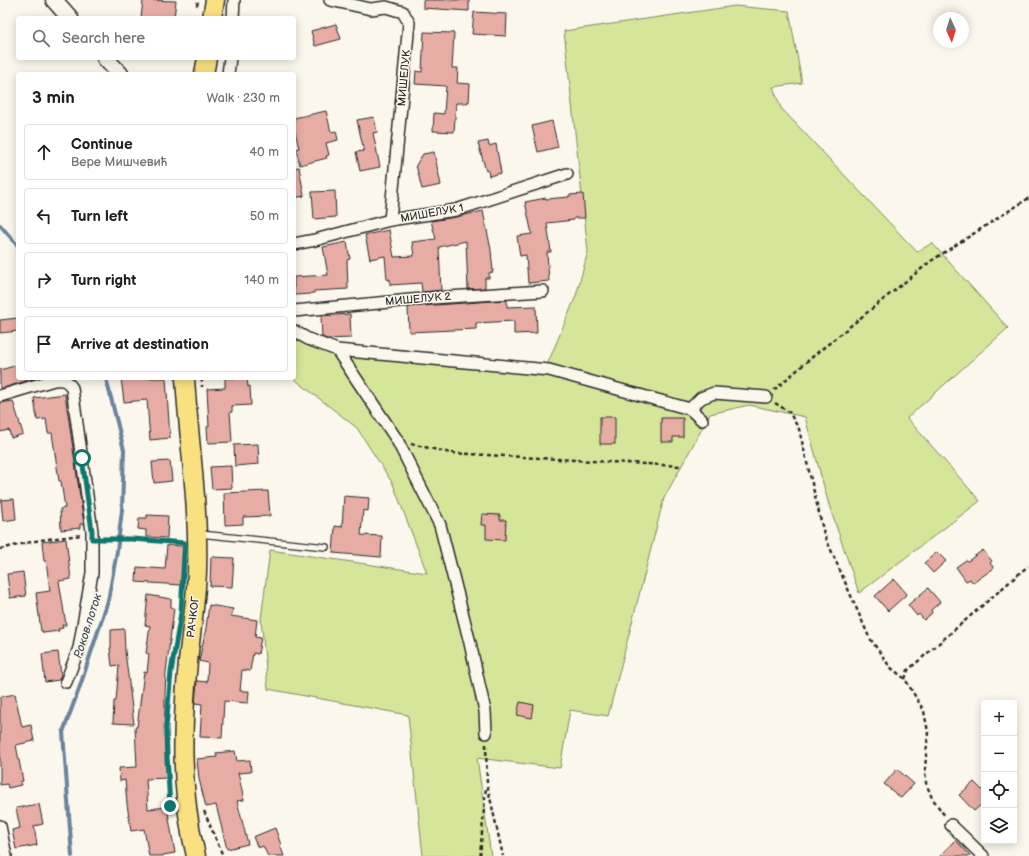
<!DOCTYPE html>
<meta charset="utf-8">
<style>
body{margin:0;font-family:"Balsamiq Sans",sans-serif;background:#f6f6f6;color:#202124}
.controls{position:absolute;right:12px;bottom:12px;display:grid;overflow:hidden;border-radius:4px;box-shadow:0 2px 10px #0003}
.controls button{width:36px;height:36px;display:grid;place-items:center;padding:0;border:0;border-bottom:1px solid #e0e0e0;background:#fff;color:#202124;font:20px sans-serif}
.compass{position:absolute;left:933px;top:12px;width:36px;height:36px;border-radius:50%;background:#fff;box-shadow:0 2px 10px #0003;rotate:176deg}
.stop{position:absolute;width:12px;height:12px;margin:-9px;border:3px solid #0f766e;border-radius:50%;background:#fff}
.stop.end{background:#0f766e;border-color:#fff;box-shadow:0 1px 4px #0008}
.list{margin:0;padding:0;list-style:none}
h2{display:flex;justify-content:space-between;align-items:center;height:52px;margin:0;padding:0 16px;font-size:17px}
h2 small{font-size:13px;font-weight:400;color:#757577}
.list li{display:grid;grid-template-columns:26px 1fr auto;gap:12px;align-items:center;box-sizing:border-box;height:56px;margin:0 8px 8px;padding:0 8px;border:1px solid #e0e0e0;border-radius:4px}
.list b{display:block;font-size:15px;white-space:nowrap}
.list p{margin:0;font-size:13px;white-space:nowrap;color:#757577}
.list em{font-size:13px;font-style:normal;color:#757577}
.icon{flex:none;width:22px;height:22px;fill:none;stroke:currentColor;stroke-width:2;stroke-linecap:round;stroke-linejoin:round}
.map{position:relative;flex:none;width:1029px;height:856px;overflow:hidden}
.search{position:absolute;background:#fff;box-shadow:0 2px 10px #0003;left:16px;top:16px;width:280px;height:44px;display:flex;align-items:center;gap:10px;box-sizing:border-box;padding:0 14px;border-radius:4px;color:#757577;font-size:15px}
.panel{position:absolute;background:#fff;box-shadow:0 2px 10px #0003;left:16px;top:72px;width:280px;height:308px;border-radius:4px}
.map>svg:first-child{display:block}
</style>
<div class="map">
<svg width="1029" height="856" viewBox="0 0 1029 856">
<rect width="100%" height="100%" fill="#fbf7ec"/>
<filter id="ink" filterUnits="userSpaceOnUse"><feTurbulence type="fractalNoise" baseFrequency=".025" numOctaves="2"/><feDisplacementMap in="SourceGraphic" scale="8" xChannelSelector="R" yChannelSelector="G"/><feConvolveMatrix kernelMatrix="1 2 1 2 8 2 1 2 1" color-interpolation-filters="sRGB"/></filter>
<g filter="url(#ink)">
<!-- green -->
<path fill="#d5e69a" stroke="#808862" d="M735 6 789 11 802 83 773 87 781 108 917 252 932 243 1008 328 907 418 980 501 859 593 829 505 805 417 749 405 710 414 664 498 608 716 570 710 560 768 477 758 491 856H423L408 715 268 689 261 619 270 550 427 573 393 484 357 428 293 378H294V331L334 349 545 370 576 296 588 251 564 31Z"/>
<g fill="none" stroke-linecap="round" stroke-linejoin="round">
<!-- stream -->
<g stroke="#69839e" stroke-width="4">
<path d="M0 225 18 246"/>
<path d="M72 856 63 732 79 689 108 601 117 551 122 510 124 450 106 378"/>
</g>
</g>
<!-- building -->
<g fill="#e7ada5" stroke="#2b2b2b">
<path d="M143 0 176 1 174 18H141Z"/>
<path d="M423 0H469V11L423 8Z"/>
<path d="M474 12 507 14 506 36 472 34Z"/>
<path d="M336 24 341 39 315 46 311 31Z"/>
<path d="M424 32 454 33 452 68H458L457 83 470 84 469 102H467V103H456L454 132 433 131 434 113 444 114 446 86 415 84 416 71 422 72Z"/>
<path d="M326 111 331 132 336 131 338 140 326 143 329 155 326 156 327 158 300 165 296 149 299 148 294 128V118Z"/>
<path d="M374 117 377 132 373 133 380 167 360 171 356 152 364 151 357 120Z"/>
<path d="M552 121 558 147 538 152 532 126Z"/>
<path d="M488 141 489 146 496 144 501 173 489 176 488 170 486 171 478 143Z"/>
<path d="M434 152 441 185 422 189 416 165 423 154Z"/>
<path d="M299 167 304 196 294 198V168Z"/>
<path d="M335 191 336 217 314 219 312 192Z"/>
<path d="M583 194 585 218H574V220L547 223 551 252H547L549 281 528 283 526 255 520 256 517 236 532 234 525 202 546 198V199L569 197V195Z"/>
<path d="M483 211 491 250 493 272 489 273V278H485V288L468 289 466 241 439 247 441 290 422 292 421 283 390 285V279L387 280 385 256 370 259 365 235 389 230 394 257 414 256 412 242 436 239 431 221 456 217Z"/>
<path d="M347 242 350 259 347 260 348 289 314 291V293H311V294L294 295V277L328 275 323 247Z"/>
<path d="M507 300V307L536 306 537 333 514 334V321L476 323V329L409 332 408 307Z"/>
<path d="M350 314 351 338 327 339 322 337 321 316Z"/>
<path d="M18 318V331L0 333V320Z"/>
<path d="M18 365V378H36L0 389V370Z"/>
<path d="M121 378H166L170 438 150 440 147 400 124 402Z"/>
<path d="M225 378H247L248 387 250 386 251 405 232 406V412H230L232 442 208 443 207 427 209 426 207 389 225 388Z"/>
<path d="M65 394 84 524H80V528L61 530 60 509 65 508 61 481H59L52 433H48L46 419 37 420 34 398Z"/>
<path d="M13 401 23 434 11 438 9 430 0 432V403Z"/>
<rect x="600" y="417" width="15" height="27"/>
<path d="M661 418H683V437H673V442H661Z"/>
<path d="M258 444 259 464 235 466 234 445Z"/>
<path d="M170 461 172 481 154 483 152 462Z"/>
<path d="M231 466 232 488 212 489 210 467Z"/>
<path d="M268 491 270 516 243 517V524L225 525 224 493Z"/>
<path d="M344 496 369 498 368 511 363 510 361 535 382 536 381 557 333 553 335 526 342 527Z"/>
<path d="M14 499 16 519 3 521 1 500Z"/>
<path d="M482 514 500 515V520H506L505 540 486 539V525H481Z"/>
<path d="M147 515 168 516 167 538 146 537V530L138 529 139 518H147Z"/>
<path d="M66 539 71 579 59 581 66 625H62L63 628 58 629 59 631 43 633V631H41L36 593 50 591 46 561H44L42 542Z"/>
<path d="M167 545 183 546 181 585 136 582 137 567 165 569Z"/>
<path d="M983 550 992 561 990 563 994 568 973 583 970 579 966 581 956 567 966 560 968 561Z"/>
<path d="M937 552 946 561 933 573 924 563Z"/>
<path d="M211 557 234 558 232 587 210 586Z"/>
<path d="M23 572 26 596 10 598 7 574Z"/>
<path d="M894 579 907 594 888 611 875 596Z"/>
<path d="M928 588 940 602 931 610 932 613 924 620 919 614 917 616 908 605Z"/>
<path d="M148 595 171 599V607L174 608 166 672 165 696V742L167 778 146 779 148 809 167 807 175 853 163 855V856H149L144 829 131 831 127 804 125 780 120 781 119 768 137 767 135 727H137L144 672 147 673 149 654 146 653 150 626 145 625Z"/>
<path d="M209 605 233 609 231 616 257 620 255 637 261 638 258 654 253 653 250 671 242 670 240 691H249L248 703 224 701 222 738 200 737 202 704 195 703 197 681 207 682 208 663 199 661 206 628Z"/>
<path d="M124 629 125 651 134 724 113 723 114 701H116L119 665 112 666 110 648H111V630Z"/>
<path d="M58 652 61 675 59 680 45 682 42 654Z"/>
<path d="M15 694 22 727 31 725 34 741 16 745 23 781 20 782 21 785 8 788 7 784 0 785V697Z"/>
<path d="M520 702 534 705 532 718 517 715Z"/>
<path d="M235 751 237 761 250 760 251 772 238 773 244 800 237 801 248 844 227 849 216 805 206 807 199 779 197 759 217 757 216 753Z"/>
<path d="M897 769 914 784 901 798 884 784Z"/>
<path d="M974 782 984 792V802L974 811 959 795Z"/>
<path d="M39 804 43 824 34 826 37 845 16 849 12 830 20 828 16 808Z"/>
<path d="M275 828 281 845H280L284 856H268L263 846 258 848 253 837Z"/>
<path d="M955 840 971 856H940Z"/>
</g>
<g fill="none" stroke-linecap="round" stroke-linejoin="round">
<defs>
<path id="lane" d="M200 534 326 547"/>
<g id="street">
<path d="M330 0 371 9 386 7 403 12 409 23 390 220"/>
<path d="M233 18 234 0"/>
<path d="M228 74 230 58"/>
<path d="M294 244 315 240 390 220 456 210 567 174"/>
<path d="M294 311 432 298 543 291"/>
<path d="M294 331 308 339 337 350 549 370 690 409 702 420"/>
<path d="M337 350 397 440 440 525 470 643 485 711 486 733"/>
<path d="M0 396 54 380C63 379 67 380 72 388L92 531V573L79 648 66 682"/>
<path d="M690 409 701 398 714 393 766 397"/>
<path d="M951 825 983 856"/>
<path d="M0 826 6 856"/>
</g>
<g id="secondary">
<path d="M54 0 70 18"/>
<path d="M105 58 120 74"/>
</g>
<g id="primary">
<path d="M212 18 215 0"/>
<path d="M204 74 207 58"/>
<path d="M185 378C189 443 199 506 197 571 196 598 192 625 189 652 182 721 179 789 196 856"/>
</g>
</defs>
<!-- lane casing -->
<use href="#lane" stroke="#2b2b2b" stroke-width="8"/>
<!-- street casing -->
<use href="#street" stroke="#2b2b2b" stroke-width="14"/>
<!-- secondary casing -->
<use href="#secondary" stroke="#2b2b2b" stroke-width="19"/>
<!-- primary casing -->
<use href="#primary" stroke="#2b2b2b" stroke-width="21"/>
<!-- path -->
<g stroke="#2b2b2b" stroke-width="2.5" stroke-dasharray="4 3" stroke-linecap="butt">
<path d="M197 6 198 0"/>
<path d="M202 378V387"/>
<path d="M774 390 817 353 931 261 1029 198"/>
<path d="M775 403 789 412 799 429 824 534 869 637 890 667 905 679 924 711 928 732 925 769 926 783 932 798 945 816"/>
<path d="M411 444 451 453 681 466"/>
<path d="M103 539H132L183 543"/>
<path d="M0 549 40 540 82 535"/>
<path d="M905 679 908 670 1028 566"/>
<path d="M486 744 487 784 503 856"/>
<path d="M168 771 166 727 168 706"/>
<path d="M204 811 223 856"/>
<path d="M480 856 486 786"/>
</g>
<!-- lane -->
<use href="#lane" stroke="#fbf7ec" stroke-width="5.5"/>
<!-- street -->
<use href="#street" stroke="#fbf7ec" stroke-width="11"/>
<!-- secondary -->
<use href="#secondary" stroke="#fbf7ec" stroke-width="16"/>
<!-- primary -->
<use href="#primary" stroke="#f9e181" stroke-width="18"/>
</g>
</g>
<g fill="none" stroke-linecap="round" stroke-linejoin="round" filter="url(#ink)">
<!-- route -->
<path stroke="#0f766e" stroke-width="5" d="M82 458 92 531V539H132L185 543 181 613 171 672 166 727 167 756 170 806"/>
</g>
<g text-anchor="middle" dominant-baseline="central" stroke-width="3" stroke-linejoin="round" paint-order="stroke">
<!-- street labels -->
<g font-size="11" fill="#2b2b2b" stroke="#fbf7ec">
<text transform="translate(404 78) rotate(-85)">МИШЕЛУК</text>
<text transform="translate(432 213) rotate(-10)">МИШЕЛУК 1</text>
<text transform="translate(418 299) rotate(-5)">МИШЕЛУК 2</text>
<text transform="translate(193 617) rotate(-83)">РАЧКОГ</text>
</g>
<!-- water labels -->
<g font-size="12" font-style="italic" fill="#4a5765" stroke="#fbf7ec">
<text transform="translate(88 626) rotate(-72)">Роков поток</text>
</g>
</g>
</svg>
<div class="controls">
<button>+</button>
<button>−</button>
<button><svg class="icon" aria-label="locate" viewBox="0 0 24 24"><circle cx="12" cy="12" r="6"/><path d="M12 2v4M12 18v4M2 12h4M18 12h4"/></svg></button>
<button><svg class="icon" aria-label="layers" viewBox="0 0 24 24"><path d="M12 4l9 5-9 5-9-5zM3 14l9 5 9-5"/></svg></button>
</div>
<svg class="compass" viewBox="-18 -18 36 36"><path d="M0-13l5 13h-10z" fill="#e53935"/><path d="M0 13l5-13h-10z" fill="#757577"/></svg>
<div class="stop" style="left:82px;top:458px"></div>
<div class="stop end" style="left:170px;top:806px"></div>
<div class="search"><svg class="icon" aria-label="search" viewBox="0 0 24 24"><circle cx="10" cy="10" r="6"/><path d="M15 15l6 6"/></svg>Search here</div>
<section class="panel">
<h2>3 min<small>Walk · 230 m</small></h2>
<ul class="list">
<li><svg class="icon" aria-label="ahead" viewBox="0 0 24 24"><path d="M12 20V5M6 11l6-6 6 6"/></svg><div><b>Continue</b><p>Вере Мишчевић</p></div><em>40 m</em></li>
<li><svg class="icon" aria-label="left" viewBox="0 0 24 24"><path d="M17 20v-9H6M10 6l-5 5 5 5"/></svg><div><b>Turn left</b></div><em>50 m</em></li>
<li><svg class="icon" aria-label="right" viewBox="0 0 24 24"><path d="M7 20v-9h11M14 6l5 5-5 5"/></svg><div><b>Turn right</b></div><em>140 m</em></li>
<li><svg class="icon" aria-label="arrive" viewBox="0 0 24 24"><path d="M6 21V4h12l-3 4 3 4H6"/></svg><div><b>Arrive at destination</b></div></li>
</ul>
</section>
</div>
